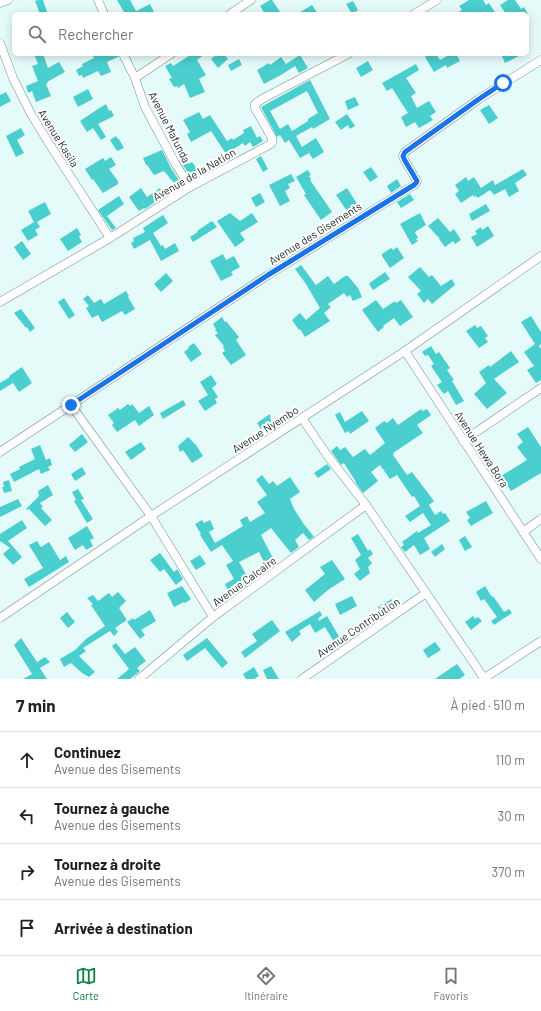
<!DOCTYPE html>
<html lang="fr">
<meta charset="utf-8">
<style>
body{margin:0;font-family:Barlow,sans-serif;background:#f6f6f6;color:#202124}
.stop{position:absolute;width:12px;height:12px;margin:-9px;border:3px solid #1a73e8;border-radius:50%;background:#fff}
.stop.end{background:#1a73e8;border-color:#fff;box-shadow:0 1px 4px #0008}
.list{margin:0;padding:0;list-style:none}
h2{display:flex;justify-content:space-between;align-items:center;height:52px;margin:0;padding:0 16px;font-size:17px}
h2 small{font-size:13px;font-weight:400;color:#757577}
.list li{display:grid;grid-template-columns:26px 1fr auto;gap:12px;align-items:center;box-sizing:border-box;height:56px;padding:0 16px;border-top:1px solid #e0e0e0}
.list b{display:block;font-size:15px;white-space:nowrap}
.list p{margin:0;font-size:13px;white-space:nowrap;color:#757577}
.list em{font-size:13px;font-style:normal;color:#757577}
.icon{flex:none;width:22px;height:22px;fill:none;stroke:currentColor;stroke-width:2;stroke-linecap:round;stroke-linejoin:round}
.map{position:relative;flex:none;width:541px;height:679px;overflow:hidden}
.search{position:absolute;background:#fff;box-shadow:0 2px 10px #0003;left:12px;right:12px;top:12px;height:44px;display:flex;align-items:center;gap:10px;box-sizing:border-box;padding:0 14px;border-radius:6px;color:#757577;font-size:15px}
.sheet{height:276px;background:#fff}
nav{display:flex;justify-content:space-around;align-items:center;box-sizing:border-box;height:56px;border-top:1px solid #e0e0e0;background:#fff;font-size:11px;color:#757577}
nav a{display:grid;justify-items:center;gap:2px}
nav .on{color:#0b8043}
.map>svg:first-child{display:block}
</style>
<div class="map">
<svg width="541" height="679" viewBox="0 0 541 679">
<rect width="100%" height="100%" fill="#e5fbfa"/>
<!-- building -->
<g fill="#4bcece" fill-rule="evenodd">
<path d="M38 0H43L47 12 40 14 35 1Z"/>
<path d="M117 0H130L136 11 150 4 155 14H125Z"/>
<path d="M270 0H272L280 12 277 14H265L260 6Z"/>
<path d="M469 0H483L486 5 489 3 496 14H455L462 10 459 6Z"/>
<path d="M508 0H515L521 9 524 7 528 14H506L500 5Z"/>
<path d="M353 1 358 10 352 14 346 4Z"/>
<path d="M312 5 318 14H297Z"/>
<path d="M34 54H43L48 68 59 62 65 72 47 82 48 83 46 84 51 96 36 102 32 91 28 93 26 86 38 81 32 66 38 64Z"/>
<path d="M92 54H118V57L107 62 111 72 101 76 98 71 83 78 82 75 79 76 76 70 83 66 82 64 94 58Z"/>
<path d="M192 54H205L197 60 206 75 199 79 205 92 190 98 184 84 178 88 177 86 174 87 169 79 172 78 165 66 171 63 173 66Z"/>
<path d="M217 54H224L228 59 218 68 211 59Z"/>
<path d="M429 54H436L440 60 451 54H456L460 61 447 68 446 65 434 72 425 57Z"/>
<path d="M501 54H523L505 63Z"/>
<path d="M300 55 308 68 299 73 295 66 281 75 264 84 257 70 269 63 270 65 281 57 286 64Z"/>
<path d="M239 59 242 65 231 71 228 65Z"/>
<path d="M368 61 373 70 361 77 356 68Z"/>
<path d="M416 64 419 70 406 78 416 93 411 96 417 108 429 101 436 112 430 116 433 120 419 128 415 122 406 127 401 117 408 113 392 88 387 91 382 83Z"/>
<path d="M310 80 330 119 313 129 312 127 296 136 302 147 316 138 324 152 313 159 309 153 300 158 289 140 285 143 280 135 277 137 261 107ZM307 91 318 113 308 119V121L292 131 288 124 280 129 270 111Z"/>
<path d="M88 89 93 99 78 107 73 97Z"/>
<path d="M6 92 11 101 0 107V95Z"/>
<path d="M355 97 359 105 348 110 345 101Z"/>
<path d="M106 104 109 111 111 110 114 116 98 124 106 137 101 140 93 128 87 132 80 121 98 109Z"/>
<path d="M489 105 498 118 489 124 480 110Z"/>
<path d="M199 112 203 119 210 115 227 141 232 138 233 140 244 133 243 130 251 126 257 138 260 136 263 141 253 147 250 142 245 146 243 143 226 154 211 131 191 142 187 134 190 132 183 120Z"/>
<path d="M347 114 355 126 350 129 348 125 341 130 335 122Z"/>
<path d="M21 128 25 135 17 140 24 153 16 157 6 136Z"/>
<path d="M116 136 118 139H119L124 148 117 151 110 140Z"/>
<path d="M162 150 171 168 182 185 178 188 164 171 154 175 147 165H146L143 158Z"/>
<path d="M261 156 268 169 263 172 256 159Z"/>
<path d="M111 157 116 165 109 169 118 181V184L103 193 93 179 92 180 85 169 103 158 105 161Z"/>
<path d="M185 158 189 164 192 162 200 173 192 179 181 162Z"/>
<path d="M371 167 378 177 370 182 363 172Z"/>
<path d="M523 169 527 175 515 183 519 191 509 197 505 189 494 195 490 190 478 198 476 196 474 197 473 195 461 203 455 194 459 191 455 185 466 177 468 181 474 177 481 188 493 180 495 185Z"/>
<path d="M308 170 311 175 309 176 311 179 310 180 332 212 321 220 304 195 306 194 296 177Z"/>
<path d="M291 174 295 181 288 184 290 188 285 191 290 201 280 206 269 185Z"/>
<path d="M397 179 401 186 391 193 387 186Z"/>
<path d="M141 188 147 197 160 188 165 195 145 209 144 208 139 211 129 197Z"/>
<path d="M347 188 359 207 349 214 336 195Z"/>
<path d="M260 193 265 202 256 207 251 198Z"/>
<path d="M410 194 414 200 401 208 397 202Z"/>
<path d="M119 196 124 204 107 216 116 228 112 230 98 210Z"/>
<path d="M45 202 51 214 37 222 40 227 35 230 38 235 28 241 21 230 34 222 28 211Z"/>
<path d="M486 204 490 211 472 221 469 214Z"/>
<path d="M230 213 240 221 252 213 258 222 240 233 245 240 235 247 217 221Z"/>
<path d="M420 213 426 225 415 232 418 238 416 239 418 241 412 245 400 224Z"/>
<path d="M163 215 168 223 153 233 161 246 163 245 165 249 175 243 179 251 161 261 150 240 134 249 131 243 134 241 133 238 145 232 143 228Z"/>
<path d="M438 218 450 232 454 229 461 240 455 244 453 241 445 247 439 239H440L428 226Z"/>
<path d="M212 221 217 227 193 242 190 237 198 232 197 231Z"/>
<path d="M488 226 494 236 477 247 471 237 477 234 475 231 481 227 482 230Z"/>
<path d="M77 228 81 235 79 236 82 242 68 251 60 239Z"/>
<path d="M22 241 31 254 23 260 14 247Z"/>
<path d="M397 247 404 258 390 268 382 256V254L391 248 393 250Z"/>
<path d="M223 254 226 260 234 256 240 267 231 272 233 275 221 281 210 261Z"/>
<path d="M301 265 316 285 328 276 334 284 345 276H348L358 288 362 297 353 301 350 295 347 297 344 293 328 304 331 307 324 313 330 321 305 337 300 329 299 330 292 320 300 313 306 320 320 308 306 284 295 269Z"/>
<path d="M420 267 429 277 432 275 441 286 452 279 455 285 432 304 428 299 424 303 417 294 421 291 408 277Z"/>
<path d="M385 272 390 279 373 290 369 284 371 282Z"/>
<path d="M166 273 173 281 161 292 154 284Z"/>
<path d="M126 291 129 296 128 297 135 309 125 315 122 311 102 322 98 315 92 318 86 308 89 306 83 299 88 295 94 303 101 299 104 304Z"/>
<path d="M64 298 75 315 69 319 58 302Z"/>
<path d="M376 300 383 309 395 301 396 303 401 300 413 317 400 326 394 318 383 326 384 327 378 332 362 310Z"/>
<path d="M21 309 35 328 30 332 27 327 26 328 14 313Z"/>
<path d="M531 316 541 332V344L539 346 541 349V380L536 383 527 370 534 366 524 352 535 344 521 322Z"/>
<path d="M222 317 225 322 226 321 239 337 236 340 246 355 231 365 222 353 225 351 223 347 224 346 215 335 218 333 215 330 216 329 213 324Z"/>
<path d="M475 325 477 328 481 326 488 336 485 338 488 342 479 348 466 331Z"/>
<path d="M194 343 202 354 191 362 184 352 189 348 188 347Z"/>
<path d="M431 346 436 354 439 352 450 368 447 370 454 380 452 381 464 401 456 405 448 391 444 394 437 385 442 382 431 366 434 364 428 355 425 356 422 352Z"/>
<path d="M511 351 519 362 494 379 507 393 487 409 474 394 486 383 479 372 489 365 490 367Z"/>
<path d="M22 367 32 383 19 392 13 383 0 391V383L10 377 9 376Z"/>
<path d="M211 375 217 384 212 388 218 397 215 399 217 403 205 411 198 401 208 395 200 382Z"/>
<path d="M183 400 186 405 163 419 160 413Z"/>
<path d="M128 404 130 406 132 404 139 413 149 406 154 415 139 426 135 420 117 432 112 425 114 423 108 415 118 408 120 410Z"/>
<path d="M421 409 423 411 427 409 431 415 417 425 423 433 393 453 394 454 393 455 407 475 412 472 434 501 429 505 435 515 441 511 443 514 445 513 450 521 424 538 430 549 420 555 414 545 405 552 401 547 404 545 402 542 417 531 418 533 431 525 423 513 410 522 405 516 420 506 414 496 412 497 397 475 390 479 380 465 371 472 378 481 363 493 355 482H356L344 463 341 465 331 451 337 446 340 450 345 447 353 457 365 449 370 455 385 443 375 428 384 421 387 423 393 418 398 425Z"/>
<path d="M362 411 369 421 350 434 349 431 345 433 335 415 340 412 345 422Z"/>
<path d="M270 414 271 423 261 429 257 423Z"/>
<path d="M528 427 541 447V473L511 491 501 476 527 460 517 447 523 442 517 434Z"/>
<path d="M82 434 88 442 75 452 69 445Z"/>
<path d="M188 437 196 445 203 456 192 463 183 450 180 452 178 446Z"/>
<path d="M141 442 146 449 131 460 125 452Z"/>
<path d="M40 445 46 460 50 458 52 465 48 467 50 470 41 474 39 469 14 482 10 474 20 469 19 467 35 459 31 449Z"/>
<path d="M327 464 331 469 318 478 314 473Z"/>
<path d="M82 467 86 474 75 481 71 474Z"/>
<path d="M262 475 269 484 273 481 277 486 290 477 300 492 290 499 294 509 303 523 314 537 309 540 303 533 295 540 299 547 291 553 271 528 261 535 276 564 268 570 259 552 239 562 251 583 231 596 225 584 234 579 226 565 233 561 222 545 211 552 200 535 201 534 195 524 202 520 204 523 210 520 214 529 209 532 215 543 243 526 240 520 247 516 250 522 265 513 257 502 267 495 256 480Z"/>
<path d="M9 480 12 491 4 493 2 487H4L3 482Z"/>
<path d="M48 485 53 495 40 503 43 507 41 508 52 520 45 526 29 509 34 506 27 510 26 509 39 496 38 491Z"/>
<path d="M78 489 84 499 81 500 93 519 87 523 74 501 76 500 72 492Z"/>
<path d="M18 499 22 506 0 517V507Z"/>
<path d="M486 501 493 513 471 526 467 520 470 518 466 512Z"/>
<path d="M22 520 27 528 8 541 22 557 13 565 3 554 10 548 0 541V534Z"/>
<path d="M87 526 94 538 90 540 93 546 86 550 83 545 75 550 68 538Z"/>
<path d="M358 534 368 551 370 549 373 554 368 558 372 563 368 567 370 573 360 581 354 574 360 569 355 560 361 555 351 538Z"/>
<path d="M465 536 472 547 465 551 459 540Z"/>
<path d="M37 541 41 547 49 542 60 560 66 556 69 562 29 587 24 579 43 568 29 545Z"/>
<path d="M442 544 445 549 435 557 431 552Z"/>
<path d="M160 553 174 572 177 569 183 579 176 585 164 569 160 572 150 560Z"/>
<path d="M200 555 206 564 196 570 190 561Z"/>
<path d="M332 560 345 579 328 590 314 602 305 590 325 574 320 567Z"/>
<path d="M182 586 191 599 185 603 184 602 174 607 167 593Z"/>
<path d="M485 586 492 597 493 596 504 612 509 609 512 613 494 625 491 621 497 617 484 599 481 601 476 592Z"/>
<path d="M118 592 126 601 119 608 127 620 115 628 118 632 114 636 110 631 83 648 86 651 79 656 95 672 89 677 82 673 71 663 64 667 60 659 75 650 86 639 105 626 91 605 93 604 87 598 93 595 98 601 109 593 112 597Z"/>
<path d="M352 596 357 606 340 615 335 604Z"/>
<path d="M392 599 396 607 383 616 378 607Z"/>
<path d="M150 610 156 621 141 630 145 635 140 639 127 622 133 618 134 620Z"/>
<path d="M320 611 322 615 318 619 319 621 327 616 343 643 337 647 325 627 315 633 310 624 299 631 301 634 292 642 285 632Z"/>
<path d="M67 612 75 622 68 628 60 618Z"/>
<path d="M473 616 475 619 478 617 482 621 471 630 465 622Z"/>
<path d="M272 620 280 631 245 658 241 652 257 641 252 634Z"/>
<path d="M21 638 37 662 45 657 50 662 40 668 47 679H23L32 674 14 645Z"/>
<path d="M207 638 228 663 222 668 205 648 187 661 183 655Z"/>
<path d="M435 642 441 650 428 658 423 650Z"/>
<path d="M116 643 125 654 135 647 146 661 137 668 140 671 130 679H117L129 669 112 646Z"/>
<path d="M457 664 465 675 459 679H435Z"/>
<path d="M271 666 279 679H267L263 670Z"/>
<path d="M254 667 259 676 254 679H246L243 674Z"/>
</g>
<g fill="none" stroke-linecap="round" stroke-linejoin="round">
<defs>
<g id="minor">
<path d="M98 0 104 14"/>
<path d="M0 3 8 0"/>
<path d="M230 14 251 0"/>
<path d="M414 14 437 0"/>
<path d="M0 43 13 78 31 114 50 145 110 238"/>
<path d="M123 54 135 78 145 107 175 163 190 187"/>
<path d="M135 78 171 54"/>
<path d="M0 302 110 238 190 187 269 145 272 143V138L255 108V104L262 99 348 54"/>
<path d="M405 351 541 559"/>
<path d="M71 405 151 516 213 617"/>
<path d="M302 418 327 455 366 505 484 678"/>
<path d="M463 441 541 388"/>
<path d="M0 452 268 275 414 185 416 183 417 181 404 159 403 156 405 152 479 99 541 60"/>
<path d="M523 532 541 519"/>
<path d="M0 618 151 516 405 351 541 256"/>
<path d="M139 679 213 617 366 505"/>
<path d="M302 679 426 593"/>
<path d="M483 679 541 641"/>
</g>
</defs>
<!-- minor casing -->
<use href="#minor" stroke="#7a8e8e" stroke-width="9"/>
<!-- minor -->
<use href="#minor" stroke="#fff" stroke-width="8"/>
</g>
<g fill="none" stroke-linecap="round" stroke-linejoin="round">
<!-- route -->
<path stroke="#1a73e8" stroke-width="5" d="M71 405 268 275 414 185 416 183 417 181 404 159 403 156 405 152 479 99 503 83"/>
</g>
<g text-anchor="middle" dominant-baseline="central" stroke-width="4" stroke-linejoin="round" paint-order="stroke">
<!-- street labels -->
<g font-size="11" fill="#232b2b" stroke="#fff">
<text transform="translate(170 127) rotate(63)">Avenue Mafunda</text>
<text transform="translate(59 138) rotate(58)">Avenue Kasila</text>
<text transform="translate(194 174) rotate(-30)">Avenue de la Nation</text>
<text transform="translate(315 233) rotate(-32)">Avenue des Gisements</text>
<text transform="translate(265 429) rotate(-33)">Avenue Nyembo</text>
<text transform="translate(482 449) rotate(57)">Avenue Hewa Bora</text>
<text transform="translate(244 581) rotate(-36)">Avenue Calcaire</text>
<text transform="translate(358 627) rotate(-34)">Avenue Contribution</text>
</g>
</g>
</svg>
<div class="stop" style="left:503px;top:83px"></div>
<div class="stop end" style="left:71px;top:405px"></div>
<div class="search"><svg class="icon" aria-label="search" viewBox="0 0 24 24"><circle cx="10" cy="10" r="6"/><path d="M15 15l6 6"/></svg>Rechercher</div>
</div>
<section class="sheet">
<h2>7 min<small>À pied · 510 m</small></h2>
<ul class="list">
<li><svg class="icon" aria-label="ahead" viewBox="0 0 24 24"><path d="M12 20V5M6 11l6-6 6 6"/></svg><div><b>Continuez</b><p>Avenue des Gisements</p></div><em>110 m</em></li>
<li><svg class="icon" aria-label="left" viewBox="0 0 24 24"><path d="M17 20v-9H6M10 6l-5 5 5 5"/></svg><div><b>Tournez à gauche</b><p>Avenue des Gisements</p></div><em>30 m</em></li>
<li><svg class="icon" aria-label="right" viewBox="0 0 24 24"><path d="M7 20v-9h11M14 6l5 5-5 5"/></svg><div><b>Tournez à droite</b><p>Avenue des Gisements</p></div><em>370 m</em></li>
<li><svg class="icon" aria-label="arrive" viewBox="0 0 24 24"><path d="M6 21V4h12l-3 4 3 4H6"/></svg><div><b>Arrivée à destination</b></div></li>
</ul>
</section>
<nav>
<a class="on"><svg class="icon" aria-label="map" viewBox="0 0 24 24"><path d="M3 6l6-2 6 2 6-2v14l-6 2-6-2-6 2zM9 4v14M15 6v14"/></svg>Carte</a>
<a><svg class="icon" aria-label="directions" viewBox="0 0 24 24"><path d="M12 3l9 9-9 9-9-9zM9 14v-3h6M13 9l2 2-2 2"/></svg>Itinéraire</a>
<a><svg class="icon" aria-label="saved" viewBox="0 0 24 24"><path d="M7 4h10v16l-5-4-5 4z"/></svg>Favoris</a>
</nav>
